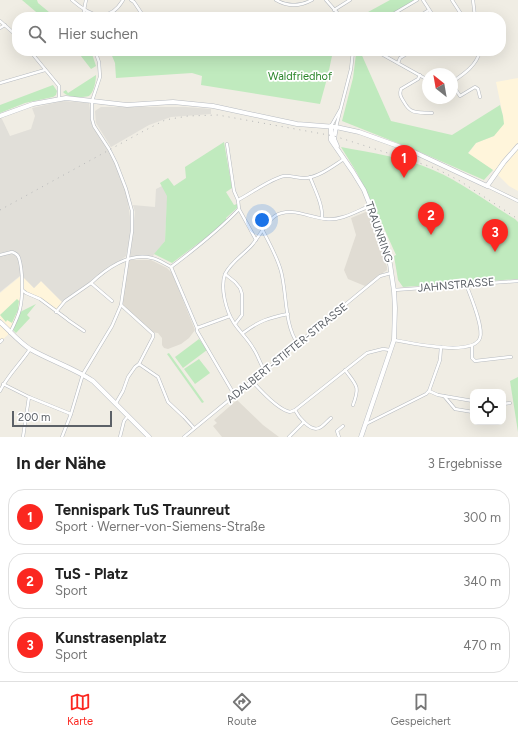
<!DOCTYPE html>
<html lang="de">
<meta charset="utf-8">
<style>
body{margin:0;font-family:Figtree,sans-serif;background:#f2f2f2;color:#222}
.controls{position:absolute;right:12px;bottom:12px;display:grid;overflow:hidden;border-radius:8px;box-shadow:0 4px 16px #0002}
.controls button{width:36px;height:36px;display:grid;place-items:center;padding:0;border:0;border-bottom:1px solid #e0e0e0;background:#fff;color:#222;font:20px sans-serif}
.compass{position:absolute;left:422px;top:68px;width:36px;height:36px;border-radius:50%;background:#fff;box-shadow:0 4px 16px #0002;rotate:329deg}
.scale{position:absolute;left:12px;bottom:10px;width:100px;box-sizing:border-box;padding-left:4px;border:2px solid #5c6167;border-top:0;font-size:11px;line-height:14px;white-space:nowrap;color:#5c6167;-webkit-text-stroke:3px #fff;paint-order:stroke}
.you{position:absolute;left:262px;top:220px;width:14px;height:14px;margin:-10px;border:3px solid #fff;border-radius:50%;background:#1a73e8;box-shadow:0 0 0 6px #1a73e833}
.badge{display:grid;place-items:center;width:26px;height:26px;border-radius:50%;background:#fb2720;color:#fff;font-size:13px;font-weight:700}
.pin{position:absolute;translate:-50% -33px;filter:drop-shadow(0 1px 2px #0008)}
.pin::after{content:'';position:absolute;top:21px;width:14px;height:12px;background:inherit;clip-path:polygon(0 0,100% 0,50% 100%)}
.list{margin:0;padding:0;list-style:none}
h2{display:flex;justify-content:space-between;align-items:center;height:52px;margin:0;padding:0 16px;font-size:17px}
h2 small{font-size:13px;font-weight:400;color:#767676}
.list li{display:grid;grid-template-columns:26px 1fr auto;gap:12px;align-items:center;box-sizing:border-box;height:56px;margin:0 8px 8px;padding:0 8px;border:1px solid #e0e0e0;border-radius:16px}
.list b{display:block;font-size:15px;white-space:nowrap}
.list p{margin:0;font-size:13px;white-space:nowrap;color:#767676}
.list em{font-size:13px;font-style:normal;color:#767676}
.icon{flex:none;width:22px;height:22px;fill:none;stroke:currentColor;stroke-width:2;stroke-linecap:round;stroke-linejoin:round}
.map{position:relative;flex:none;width:518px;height:437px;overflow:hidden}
.search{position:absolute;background:#fff;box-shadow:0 4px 16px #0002;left:12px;right:12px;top:12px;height:44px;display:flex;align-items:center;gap:10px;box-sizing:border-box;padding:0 14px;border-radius:16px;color:#767676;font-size:15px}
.sheet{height:244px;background:#fff}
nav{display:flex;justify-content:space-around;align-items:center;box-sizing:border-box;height:56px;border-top:1px solid #e0e0e0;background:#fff;font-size:11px;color:#767676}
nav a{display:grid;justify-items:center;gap:2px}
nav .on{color:#fb2720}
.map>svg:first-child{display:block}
</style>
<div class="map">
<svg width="518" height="437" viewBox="0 0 518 437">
<rect width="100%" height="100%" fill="#f0ede4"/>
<!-- commercial -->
<g fill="#fff5db">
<path d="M518 78V191L509 186 493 170 468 154 476 143 494 136 503 116 496 82Z"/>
<path d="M22 275 34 288 41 281 63 303 56 312 40 299 26 293 22 295 21 305 10 333 0 342V293Z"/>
</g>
<!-- industrial -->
<g fill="#e1dfd9">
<path d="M63 101 89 103 92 125 112 155 126 189 132 231 126 256 63 303 41 281 34 288 21 275 0 292V117H1L10 136 31 129 35 116 32 108Z"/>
<path d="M101 107H186L211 109V114L171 117 149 125 111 147 96 123 95 111Z"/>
<path d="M168 183 165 241 152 257H130L135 212 133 205 155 207 156 189Z"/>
</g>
<!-- education -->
<g fill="#e0dcd3">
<path d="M368 211 387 267V270L365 286 348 279 344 270 356 235 351 218Z"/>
<path d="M129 259 132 260H151L167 268 172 273 195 330 189 338 181 344 168 349 164 348 162 345V338L158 333 150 332 121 305Z"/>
<path d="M237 400 263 425 279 437H222L213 426 217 423 214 420Z"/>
</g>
<!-- green -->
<g fill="#c0eabe">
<path d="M22 0H37L38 3 55 17H42Z"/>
<path d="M390 0H416L387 17H359Z"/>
<path d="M77 51H91L96 66 91 69Z"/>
<path d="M110 51H333L328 75 320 104 201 85 202 76 192 73 116 78 115 63Z"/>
<path d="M360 51 391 121 452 135 500 105 503 116 504 124 494 136 476 143 468 153 493 170 484 180 420 152 342 121 353 78 356 54Z"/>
<path d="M96 75C96 81 94 92 89 96 82 98 68 98 63 92L66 90 68 93Z"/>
<path d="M53 85 57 91 56 95 53 97 25 103 0 113V105Z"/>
<path d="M224 142 232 188 226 192 234 205 237 204V208L226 218 227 220 216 230 172 263 154 254 165 241 167 196 160 183 168 178 174 186 186 178 185 167Z"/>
<path d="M341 147C372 153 404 157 433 170 462 182 488 203 515 219L518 222V279L403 287 398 280 394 256 396 255 379 217 357 173Z"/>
<path d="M17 299 19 301 18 310 12 323 7 320 6 322 0 315Z"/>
<path d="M36 304 27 315 30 318 16 333 13 330 20 312Z"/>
<path d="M199 339 207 350 183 368 175 357Z"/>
<path d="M169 353 204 402 202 403 167 354Z"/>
<path d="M199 359 210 373 195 384 184 369Z"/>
<path d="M518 377V432L510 381Z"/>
</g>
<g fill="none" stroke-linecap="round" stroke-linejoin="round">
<defs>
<g id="street">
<path d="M72 0C89 15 108 25 123 0"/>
<path d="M131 0 134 2 144 17"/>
<path d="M276 0C288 7 299 7 312 0"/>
<path d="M326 0 341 17"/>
<path d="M423 0 434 17"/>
<path d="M452 0 463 17"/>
<path d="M473 0 475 17"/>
<path d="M334 10 350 0"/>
<path d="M85 17 84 10 86 0"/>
<path d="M388 17 417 0"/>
<path d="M418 17 429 10"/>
<path d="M0 21 17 36"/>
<path d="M0 28 5 25"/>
<path d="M30 51 59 86V98"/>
<path d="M376 51 428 80"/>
<path d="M400 51 403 56"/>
<path d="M398 63 400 58 411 51"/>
<path d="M420 75 418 79 401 89C399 95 401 97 404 102 411 115 418 112 432 113"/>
<path d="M452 82C464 74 477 65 480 51"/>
<path d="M0 83 45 70"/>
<path d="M452 84 460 96 475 87 478 89 480 97"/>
<path d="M331 126 340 110"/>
<path d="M336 127 351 69 353 51"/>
<path d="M227 144 234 191 238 200"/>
<path d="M310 177C315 190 323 205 322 218"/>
<path d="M487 186 518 201"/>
<path d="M239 209 256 240"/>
<path d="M263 231C270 244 277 257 281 271 287 293 284 325 298 344"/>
<path d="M0 255 12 252C15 253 18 255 19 258 23 271 23 296 20 309 18 317 14 325 10 333"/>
<path d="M171 267C195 249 218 231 239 209L238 200C250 194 272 178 284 176 291 175 299 179 306 178 319 177 333 166 344 159"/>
<path d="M225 274C231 262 243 255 252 245 259 237 266 222 275 216 291 206 310 218 326 219 341 221 357 211 370 206"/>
<path d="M91 283C106 269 129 252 152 258 158 259 165 264 171 267L197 328V331L235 396"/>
<path d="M22 290 26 293 40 299 67 319"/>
<path d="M394 290 518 281"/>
<path d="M56 312 65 301 91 283 112 301"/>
<path d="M68 320 84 331"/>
<path d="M235 324 242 315V294L240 288 235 282 225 274C220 288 226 311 234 323 240 332 248 339 253 348 258 355 260 364 265 371"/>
<path d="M197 328 230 316"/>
<path d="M243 333C259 321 268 318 288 314"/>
<path d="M394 340C410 343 473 357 480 338 484 327 470 295 466 284"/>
<path d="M0 342 2 340"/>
<path d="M472 346V358L475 361 511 357"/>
<path d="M139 364 158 377 168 402 184 417 194 428"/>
<path d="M345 370C357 386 360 386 353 405"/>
<path d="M252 381C260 390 278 410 290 412L295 410 367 353 383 349 390 350"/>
<path d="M3 384 29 397 71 414"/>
<path d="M0 391C7 376 21 363 30 349"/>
<path d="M429 391 438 395 473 401"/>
<path d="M444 396 455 409 473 412"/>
<path d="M116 403 123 391 128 377 135 367 139 364 153 337V334L121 305"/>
<path d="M503 404 510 403"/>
<path d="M295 410C298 416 310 432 319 428 323 427 327 421 331 418"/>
<path d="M366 424 426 394 429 391 440 360 441 347"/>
<path d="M23 437 29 397"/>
<path d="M62 437 71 414 83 374 112 326 121 305 132 231V211L126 189 116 163 109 149 94 126 92 119V101L100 77 99 62 95 51"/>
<path d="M120 437 124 421 128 416"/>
<path d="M184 437 380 276 391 273"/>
<path d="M289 437 304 422"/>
<path d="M339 437 337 431 343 426"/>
</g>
<g id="secondary">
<path d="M0 116 33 104 66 98 127 105 173 102 213 106 297 124 336 127 359 132 412 151 487 186 504 162 518 146"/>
<path d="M331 126V140L353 172 364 190 381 233 390 264 394 291 395 308 394 340 361 437"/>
<path d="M336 127 334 139 337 146"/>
<path d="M0 322C10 331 19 342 30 349 51 361 74 368 93 381L149 437"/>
</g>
</defs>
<!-- street casing -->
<use href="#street" stroke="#b7bbc0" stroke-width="3.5"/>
<!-- secondary casing -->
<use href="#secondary" stroke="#b8bcc2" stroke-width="5"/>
<!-- street -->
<use href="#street" stroke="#fff" stroke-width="2.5"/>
<!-- secondary -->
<use href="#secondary" stroke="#fff" stroke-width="4"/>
<!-- rail -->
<path stroke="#b6b7b8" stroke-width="1" stroke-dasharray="1 5" stroke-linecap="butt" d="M0 210 140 133 165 120 188 116 218 115 334 136 435 168 460 181 518 219"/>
</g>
<g text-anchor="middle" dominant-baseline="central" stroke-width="3.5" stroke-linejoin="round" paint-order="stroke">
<!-- park labels -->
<g font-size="11" fill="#2c862c" stroke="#fff">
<text x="300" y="76">Waldfriedhof</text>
</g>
<!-- street labels -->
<g font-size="11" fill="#5c6167" stroke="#fff">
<text transform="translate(379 232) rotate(71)">TRAUNRING</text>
<text transform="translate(456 285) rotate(-5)">JAHNSTRASSE</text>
<text transform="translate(287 353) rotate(-39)">ADALBERT-STIFTER-STRASSE</text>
</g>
</g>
</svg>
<div class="controls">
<button><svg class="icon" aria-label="locate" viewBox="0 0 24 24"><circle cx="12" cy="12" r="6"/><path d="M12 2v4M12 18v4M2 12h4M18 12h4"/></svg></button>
</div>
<svg class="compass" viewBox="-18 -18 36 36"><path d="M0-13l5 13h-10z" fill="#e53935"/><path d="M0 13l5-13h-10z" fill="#767676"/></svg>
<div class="scale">200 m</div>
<div class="you"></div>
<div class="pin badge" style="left:404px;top:178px">1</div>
<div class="pin badge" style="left:431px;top:235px">2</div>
<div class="pin badge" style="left:495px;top:252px">3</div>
<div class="search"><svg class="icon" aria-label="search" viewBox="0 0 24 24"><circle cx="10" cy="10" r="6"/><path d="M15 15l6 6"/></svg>Hier suchen</div>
</div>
<section class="sheet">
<h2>In der Nähe<small>3 Ergebnisse</small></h2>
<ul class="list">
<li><span class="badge">1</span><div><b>Tennispark TuS Traunreut</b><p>Sport · Werner-von-Siemens-Straße</p></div><em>300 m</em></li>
<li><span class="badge">2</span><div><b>TuS - Platz</b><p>Sport</p></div><em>340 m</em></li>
<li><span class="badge">3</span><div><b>Kunstrasenplatz</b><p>Sport</p></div><em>470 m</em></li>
</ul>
</section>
<nav>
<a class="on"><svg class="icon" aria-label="map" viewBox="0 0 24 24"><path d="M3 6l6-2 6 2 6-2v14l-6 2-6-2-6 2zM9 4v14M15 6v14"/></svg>Karte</a>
<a><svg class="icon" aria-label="directions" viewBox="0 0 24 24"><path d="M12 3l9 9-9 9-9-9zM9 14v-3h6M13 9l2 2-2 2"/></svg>Route</a>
<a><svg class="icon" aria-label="saved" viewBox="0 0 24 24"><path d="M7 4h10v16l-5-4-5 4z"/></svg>Gespeichert</a>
</nav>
